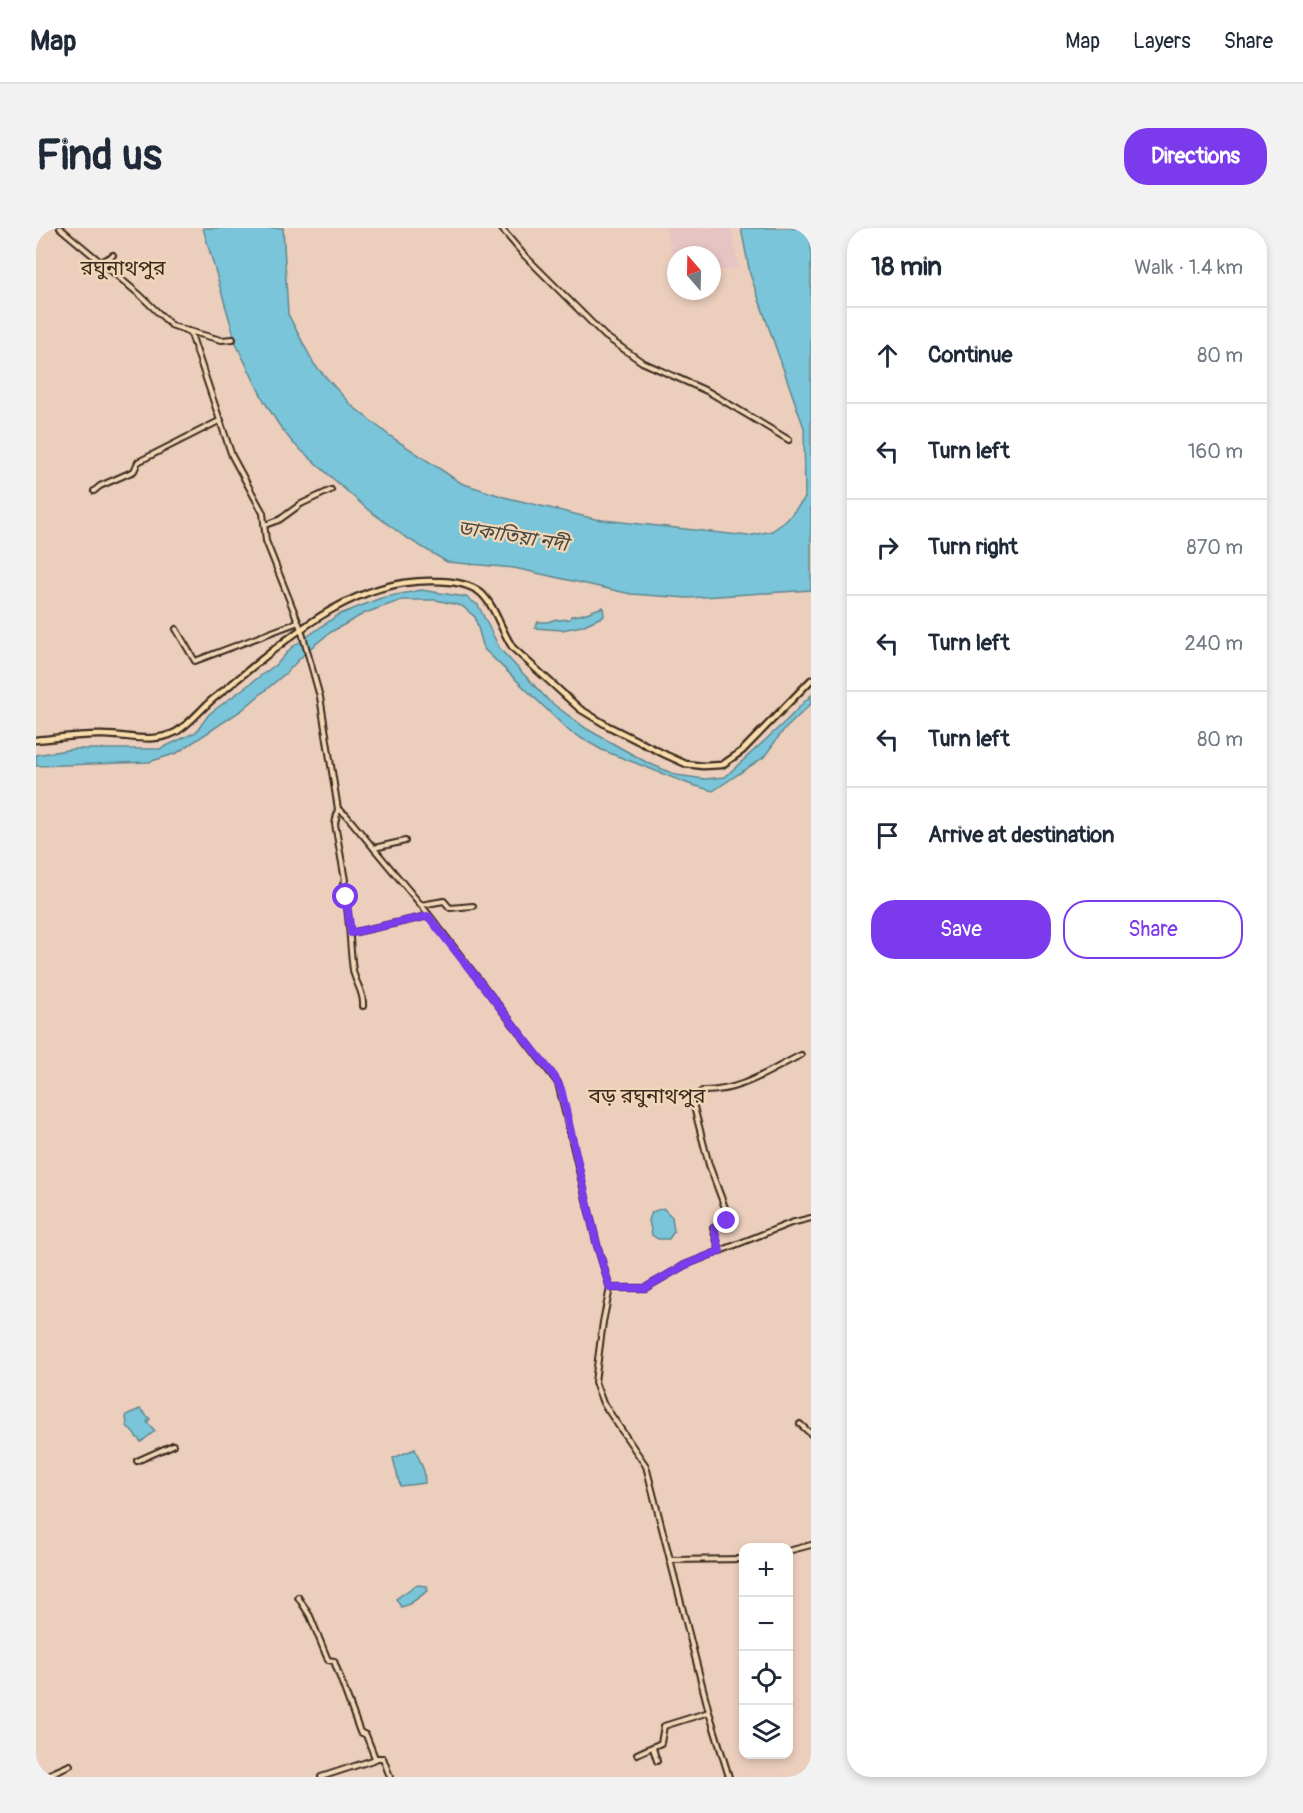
<!DOCTYPE html>
<meta charset="utf-8">
<style>
body{margin:0;font-family:Pangolin,"Noto Sans Bengali",sans-serif;background:#f2f2f3;color:#1f2937}
.controls{position:absolute;right:18px;bottom:18px;display:grid;overflow:hidden;border-radius:12px;box-shadow:0 3px 9px #0003}
.controls button{width:54px;height:54px;display:grid;place-items:center;padding:0;border:0;border-bottom:2px solid #e0e1e3;background:#fff;color:#1f2937;font:30px sans-serif}
.compass{position:absolute;left:631px;top:18px;width:54px;height:54px;border-radius:50%;background:#fff;box-shadow:0 3px 9px #0003;rotate:340deg}
.stop{position:absolute;width:18px;height:18px;margin:-14px;border:4px solid #7c3aed;border-radius:50%;background:#fff}
.stop.end{background:#7c3aed;border-color:#fff;box-shadow:0 2px 6px #0008}
.list{margin:0;padding:0;list-style:none}
h2{display:flex;justify-content:space-between;align-items:center;height:78px;margin:0;padding:0 24px;font-size:26px}
h2 small{font-size:20px;font-weight:400;color:#747a83}
.list li{display:grid;grid-template-columns:39px 1fr auto;gap:18px;align-items:center;box-sizing:border-box;height:96px;padding:0 24px;border-top:2px solid #e0e1e3}
.list b{display:block;font-size:22px;white-space:nowrap}
.list em{font-size:20px;font-style:normal;color:#747a83}
.actions{display:flex;gap:12px;padding:18px 24px}
.actions a{flex:1;padding:14px 0;border:2px solid #7c3aed;border-radius:24px;text-align:center;font-size:21px;color:#7c3aed}
.actions .main{background:#7c3aed;color:#fff}
.icon{flex:none;width:33px;height:33px;fill:none;stroke:currentColor;stroke-width:2;stroke-linecap:round;stroke-linejoin:round}
.map{position:relative;flex:none;width:775px;height:1549px;overflow:hidden;border-radius:24px}
header{display:flex;align-items:center;gap:36px;box-sizing:border-box;height:84px;padding:0 30px;background:#fff;border-bottom:2px solid #e0e1e3}
header strong{font-size:28px}
nav{display:flex;gap:33px;margin-inline-start:auto;font-size:21px}
.intro{display:flex;align-items:center;justify-content:space-between;box-sizing:border-box;height:144px;padding:0 36px}
h1{margin:0;font-size:42px}
.button{padding:15px 27px;border-radius:24px;background:#7c3aed;color:#fff;font-size:21px;font-weight:700}
main{display:flex;gap:36px;padding:0 36px}
aside{flex:1;background:#fff;border-radius:24px;box-shadow:0 3px 9px #0003}
.map>svg:first-child{display:block}
</style>
<header>
<strong>Map</strong>
<nav><a>Map</a><a>Layers</a><a>Share</a></nav>
</header>
<div class="intro"><h1>Find us</h1><a class="button">Directions</a></div>
<main>
<div class="map">
<svg width="775" height="1549" viewBox="0 0 775 1549">
<rect width="100%" height="100%" fill="#eccebd"/>
<filter id="ink" filterUnits="userSpaceOnUse"><feTurbulence type="fractalNoise" baseFrequency=".0167" numOctaves="2"/><feDisplacementMap in="SourceGraphic" scale="12" xChannelSelector="R" yChannelSelector="G"/><feConvolveMatrix kernelMatrix="1 2 1 2 8 2 1 2 1" color-interpolation-filters="sRGB"/></filter>
<g filter="url(#ink)">
<!-- built -->
<path fill="#e6c4c3" d="M629 0H695L702 40 676 44V27H640V36Z"/>
<!-- water -->
<g fill="#7ac5d9" stroke="#61878e" stroke-width="1.5">
<path d="M167 0H247L252 86 278 136 315 177 354 208 425 255 468 269 559 291 712 308 736 303 751 292 769 270 768 200 714 46 705 0H775V362L652 370 595 366 478 340 411 334 369 309 330 280 257 215 243 197 228 173 201 118Z"/>
<path d="M385 362 430 369 442 377 464 421 513 473 551 501 610 534 640 547 669 551 689 549 751 492 775 467V476L746 504 728 529 677 563 653 556 566 522 534 504 448 421 439 389 426 378 400 372H366L329 385 295 404 271 423 251 444 206 482 141 525 113 534 0 538V527L37 521H124L160 504 173 486 242 435 255 420 302 387 345 370Z"/>
<path d="M567 379 568 388 546 398 526 402 499 400 502 394H512L520 391 522 392 534 391 535 388C548 388 554 383 567 379Z"/>
<path d="M627 980 636 989 638 1003 633 1011H622L616 1007 613 992 616 984Z"/>
<path d="M104 1181 114 1191 111 1194 119 1203 105 1214 91 1198 90 1187Z"/>
<path d="M379 1221 388 1243 389 1255 364 1258 357 1230Z"/>
<path d="M380 1357 391 1358 392 1363C383 1368 376 1377 365 1379L360 1371Z"/>
</g>
<g fill="none" stroke-linecap="round" stroke-linejoin="round">
<defs>
<g id="minor">
<path d="M24 0 104 67 135 97 152 103 155 106 196 228 227 285 230 313 265 401 284 469 302 581 299 596 309 652 307 656C314 684 313 713 317 742 319 755 328 763 327 778"/>
<path d="M465 0 488 27 569 108 606 134 673 164 753 212"/>
<path d="M64 35 77 27"/>
<path d="M153 103 185 112 197 111"/>
<path d="M58 263 64 258 98 243 102 234 185 192"/>
<path d="M229 297 243 292 265 276 295 262"/>
<path d="M140 401 159 433 260 395"/>
<path d="M302 581 310 587 390 683 522 855 561 1017 574 1060 567 1094 559 1154 567 1175 610 1238 673 1484 693 1549"/>
<path d="M338 620 369 613"/>
<path d="M385 677 408 673 414 680 437 678"/>
<path d="M315 705 392 688"/>
<path d="M765 827C732 843 704 864 666 863L661 867 657 875 673 937 691 985V993L677 1000 684 1023 755 995 775 990"/>
<path d="M574 1060H609L649 1037 684 1023"/>
<path d="M764 1196 775 1206"/>
<path d="M101 1233 137 1217"/>
<path d="M752 1323 775 1317"/>
<path d="M634 1332 708 1331"/>
<path d="M262 1369 274 1388 292 1432 298 1433 324 1504 330 1507 339 1530H347L354 1549"/>
<path d="M617 1520 621 1533"/>
<path d="M601 1526 625 1515 628 1498 673 1484"/>
<path d="M0 1543 7 1549"/>
<path d="M7 1549 34 1537"/>
<path d="M285 1549 340 1531"/>
</g>
<path id="major" d="M0 512C22 510 46 506 68 507 93 507 116 516 140 504 154 496 165 481 177 471 242 420 309 351 397 353 412 353 433 355 445 365 460 379 465 403 477 420L544 481 572 498 630 527 650 536 667 538 686 537 706 523 775 452"/>
</defs>
<!-- minor casing -->
<use href="#minor" stroke="#3b2a1e" stroke-width="8"/>
<!-- major casing -->
<use href="#major" stroke="#3b2a1e" stroke-width="9"/>
<!-- minor -->
<use href="#minor" stroke="#f1d7b8" stroke-width="4"/>
<!-- major -->
<use href="#major" stroke="#fbddab" stroke-width="4.5"/>
</g>
</g>
<g fill="none" stroke-linecap="round" stroke-linejoin="round" filter="url(#ink)">
<!-- route -->
<path stroke="#7c3aed" stroke-width="8" d="M310 669 315 705 392 688 518 848 525 861 561 1017 574 1060H609L649 1037 684 1023 678 1000 691 993"/>
</g>
<g text-anchor="middle" dominant-baseline="central" stroke-width="4.5" stroke-linejoin="round" paint-order="stroke">
<!-- water labels -->
<g font-size="20" font-style="italic" fill="#484943" stroke="#f1d7b8">
<text transform="translate(477 308) rotate(9)">ডাকাতিয়া নদী</text>
</g>
<!-- quarter labels -->
<g font-size="21" fill="#3b2a1e" stroke="#f1d7b8">
<text x="87" y="40">রঘুনাথপুর</text>
<text x="611" y="868">বড় রঘুনাথপুর</text>
</g>
</g>
</svg>
<div class="controls">
<button>+</button>
<button>−</button>
<button><svg class="icon" aria-label="locate" viewBox="0 0 24 24"><circle cx="12" cy="12" r="6"/><path d="M12 2v4M12 18v4M2 12h4M18 12h4"/></svg></button>
<button><svg class="icon" aria-label="layers" viewBox="0 0 24 24"><path d="M12 4l9 5-9 5-9-5zM3 14l9 5 9-5"/></svg></button>
</div>
<svg class="compass" viewBox="-18 -18 36 36"><path d="M0-13l5 13h-10z" fill="#e53935"/><path d="M0 13l5-13h-10z" fill="#747a83"/></svg>
<div class="stop" style="left:310px;top:669px"></div>
<div class="stop end" style="left:691px;top:993px"></div>
</div>
<aside>
<h2>18 min<small>Walk · 1.4 km</small></h2>
<ul class="list">
<li><svg class="icon" aria-label="ahead" viewBox="0 0 24 24"><path d="M12 20V5M6 11l6-6 6 6"/></svg><div><b>Continue</b></div><em>80 m</em></li>
<li><svg class="icon" aria-label="left" viewBox="0 0 24 24"><path d="M17 20v-9H6M10 6l-5 5 5 5"/></svg><div><b>Turn left</b></div><em>160 m</em></li>
<li><svg class="icon" aria-label="right" viewBox="0 0 24 24"><path d="M7 20v-9h11M14 6l5 5-5 5"/></svg><div><b>Turn right</b></div><em>870 m</em></li>
<li><svg class="icon" aria-label="left" viewBox="0 0 24 24"><path d="M17 20v-9H6M10 6l-5 5 5 5"/></svg><div><b>Turn left</b></div><em>240 m</em></li>
<li><svg class="icon" aria-label="left" viewBox="0 0 24 24"><path d="M17 20v-9H6M10 6l-5 5 5 5"/></svg><div><b>Turn left</b></div><em>80 m</em></li>
<li><svg class="icon" aria-label="arrive" viewBox="0 0 24 24"><path d="M6 21V4h12l-3 4 3 4H6"/></svg><div><b>Arrive at destination</b></div></li>
</ul>
<div class="actions"><a class="main">Save</a><a>Share</a></div>
</aside>
</main>
